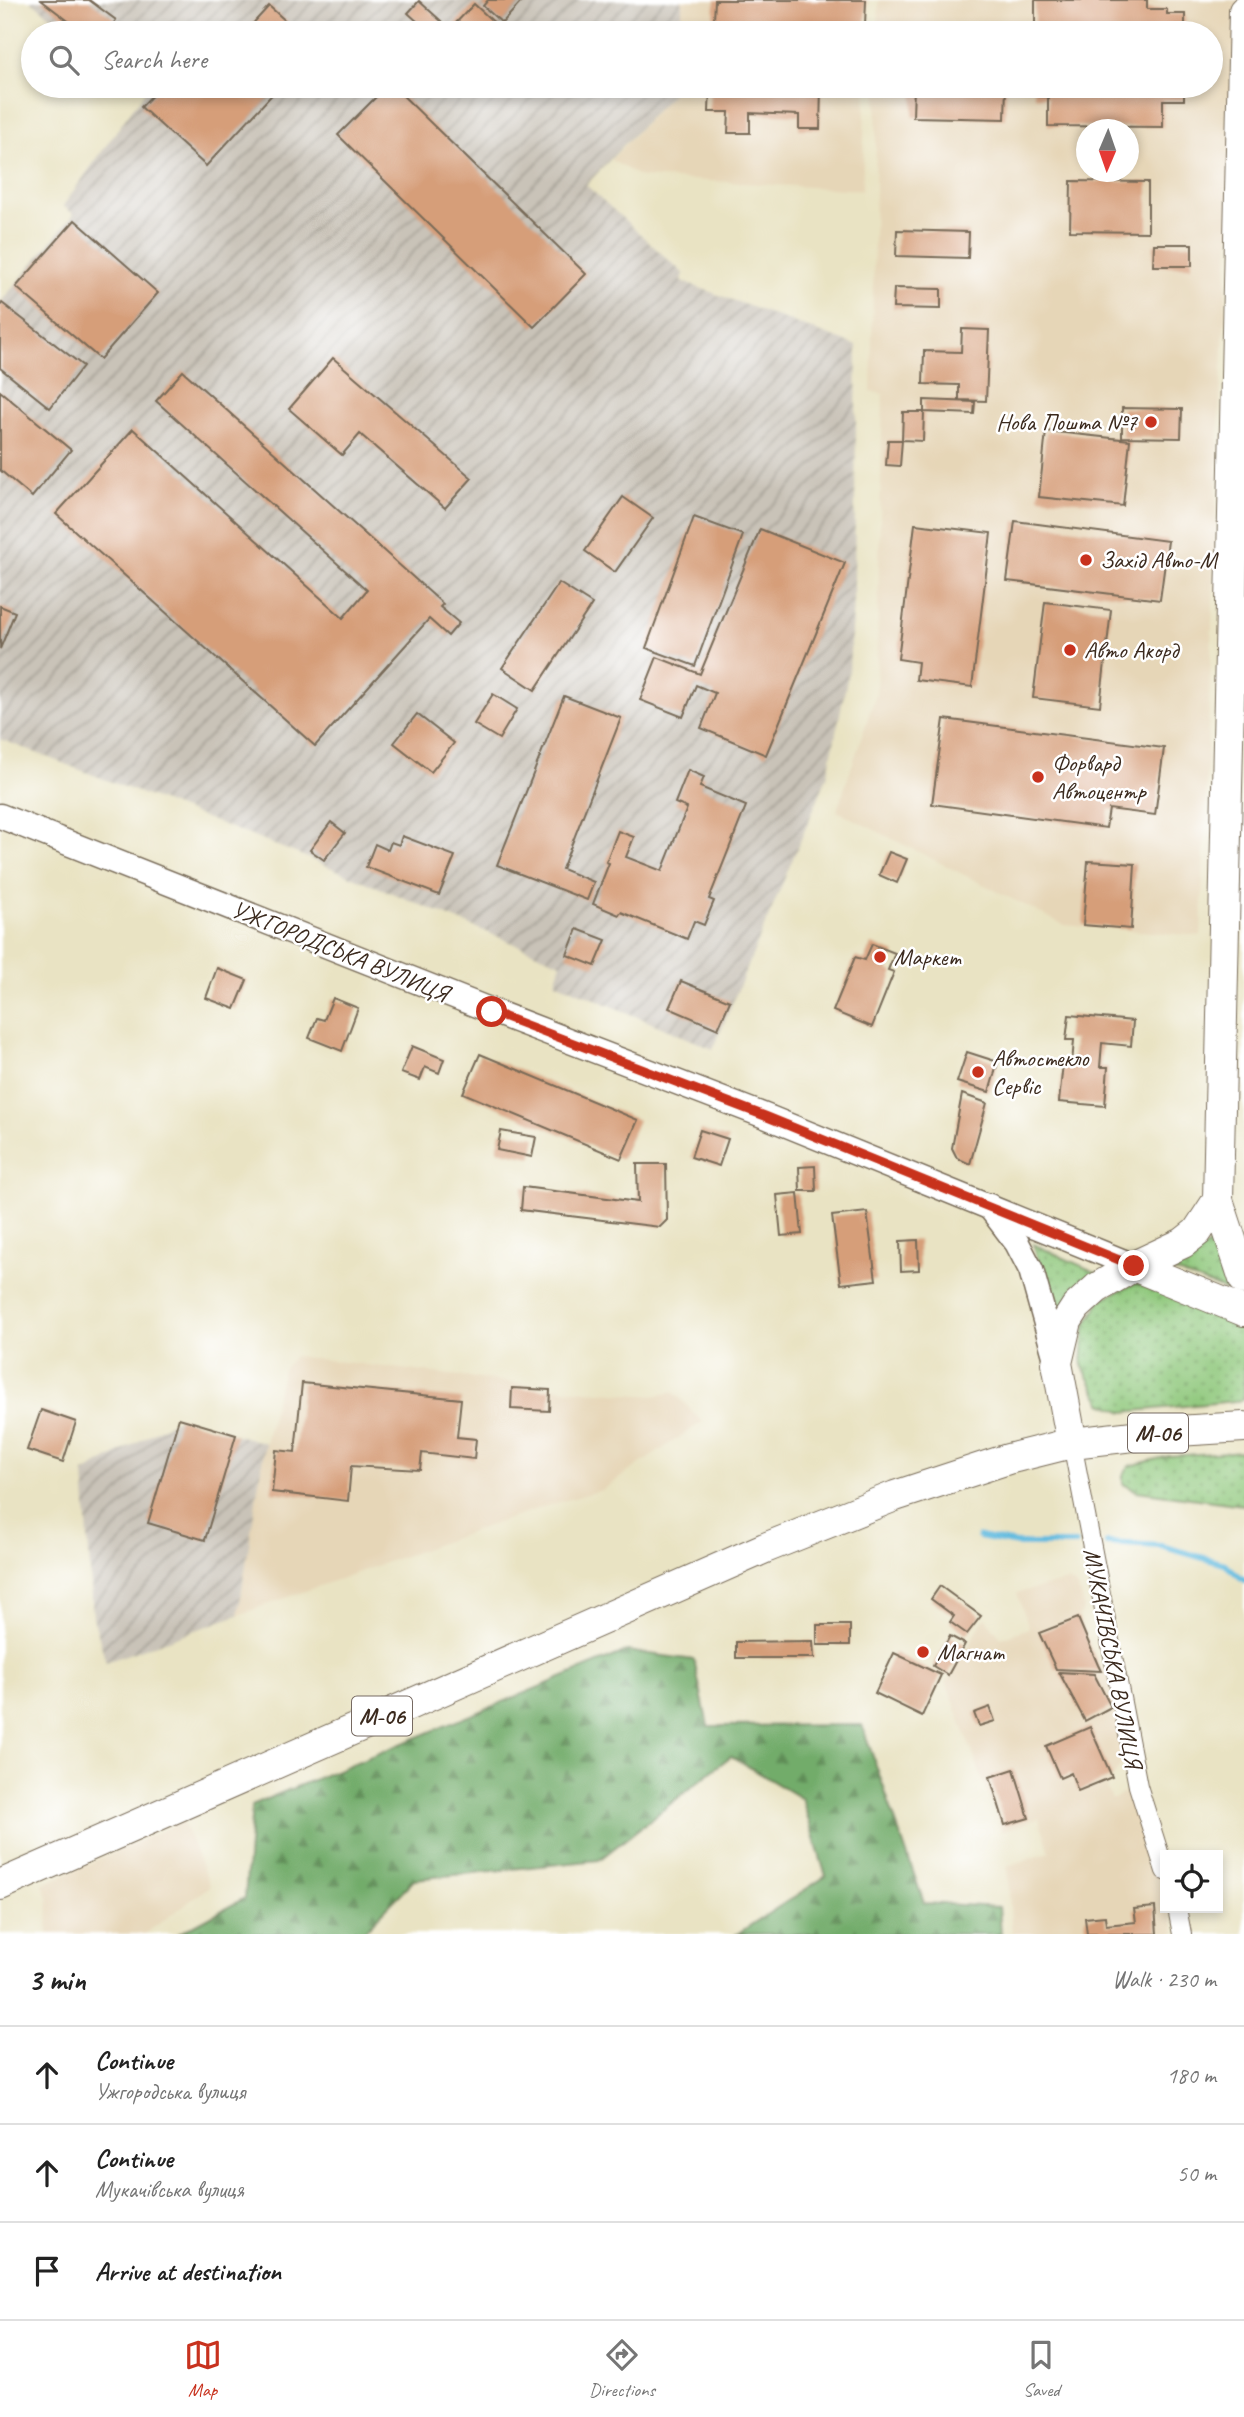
<!DOCTYPE html>
<meta charset="utf-8">
<style>
body{margin:0;font-family:Caveat,sans-serif;background:#f2f2f2;color:#222}
.controls{position:absolute;right:21px;bottom:21px;display:grid;overflow:hidden;border-radius:0px;box-shadow:0 4px 10px #0003}
.controls button{width:63px;height:63px;display:grid;place-items:center;padding:0;border:0;border-bottom:2px solid #e0e0e0;background:#fff;color:#222;font:35px sans-serif}
.compass{position:absolute;left:1076px;top:119px;width:63px;height:63px;border-radius:50%;background:#fff;box-shadow:0 4px 10px #0003;rotate:182deg}
.stop{position:absolute;width:21px;height:21px;margin:-16px;border:5px solid #c8321e;border-radius:50%;background:#fff}
.stop.end{background:#c8321e;border-color:#fff;box-shadow:0 2px 7px #0008}
.list{margin:0;padding:0;list-style:none}
h2{display:flex;justify-content:space-between;align-items:center;height:91px;margin:0;padding:0 28px;font-size:30px}
h2 small{font-size:23px;font-weight:400;color:#767676}
.list li{display:grid;grid-template-columns:46px 1fr auto;gap:21px;align-items:center;box-sizing:border-box;height:98px;padding:0 28px;border-top:2px solid #e0e0e0}
.list b{display:block;font-size:26px;white-space:nowrap}
.list p{margin:0;font-size:23px;white-space:nowrap;color:#767676}
.list em{font-size:23px;font-style:normal;color:#767676}
.icon{flex:none;width:38px;height:38px;fill:none;stroke:currentColor;stroke-width:2;stroke-linecap:round;stroke-linejoin:round}
.map{position:relative;flex:none;width:1244px;height:1934px;overflow:hidden}
.search{position:absolute;background:#fff;box-shadow:0 4px 10px #0003;left:21px;right:21px;top:21px;height:77px;display:flex;align-items:center;gap:18px;box-sizing:border-box;padding:0 24px;border-radius:38px;color:#767676;font-size:26px}
.sheet{height:385px;background:#fff}
nav{display:flex;justify-content:space-around;align-items:center;box-sizing:border-box;height:98px;border-top:2px solid #e0e0e0;background:#fff;font-size:19px;color:#767676}
nav a{display:grid;justify-items:center;gap:4px}
nav .on{color:#c8321e}
.map>svg:first-child{display:block}
</style>
<div class="map">
<svg width="1244" height="1934" viewBox="0 0 1244 1934">
<defs>
<pattern id="industrial-furrows" width="10" height="10" patternUnits="userSpaceOnUse" patternTransform="scale(1.75)"><rect width="10" height="10" fill="#c9c3b8"/><path d="M-1 1l2-2M0 10L10 0M9 11l2-2" fill="none" stroke="#a49f95"/></pattern>
<pattern id="grass-dots" width="8" height="8" patternUnits="userSpaceOnUse" patternTransform="scale(1.75)"><rect width="8" height="8" fill="#8ec77a"/><path d="M2 2h.1M6 6h.1" fill="none" stroke="#75a263" stroke-width="1.8" stroke-linecap="round"/></pattern>
<pattern id="forest-firs" width="22" height="20" patternUnits="userSpaceOnUse" patternTransform="scale(1.75)"><rect width="22" height="20" fill="#72ac6a"/><path d="M5 1l3.5 6h-7zM16 11l3.5 6h-7z" fill="#5f8c57"/></pattern>
</defs>
<rect width="100%" height="100%" fill="#fff"/>
<filter id="ink" filterUnits="userSpaceOnUse"><feTurbulence type="fractalNoise" baseFrequency=".0143" numOctaves="2"/><feDisplacementMap in="SourceGraphic" scale="14" xChannelSelector="R" yChannelSelector="G"/><feConvolveMatrix kernelMatrix="1 2 1 2 8 2 1 2 1" color-interpolation-filters="sRGB"/></filter>
<filter id="wash" filterUnits="userSpaceOnUse"><feTurbulence type="fractalNoise" baseFrequency=".00686" numOctaves="4" result="noise"/><feDisplacementMap in="SourceGraphic" scale="28" xChannelSelector="R" yChannelSelector="G"/><feGaussianBlur stdDeviation="1.57" result="paint"/><feColorMatrix in="noise" values="0 0 0 0 0 0 0 0 0 0 0 0 0 0 0 0 0 1.4 0 .05"/><feComposite in="paint" operator="in"/></filter>
<g filter="url(#wash)">
<rect width="100%" height="100%" fill="#e9e3c3"/>
<!-- built -->
<g fill="#e6d6b7" fill-rule="evenodd">
<path d="M682 0H869L867 33H682Z"/>
<path d="M879 0H1244L1220 399 1201 936 1064 925 837 811 876 694 883 394 871 392 877 86H1211V33H878ZM1086 130H1128V172H1086Z"/>
<path d="M679 86H866L862 190 641 177 611 160Z"/>
<path d="M294 1356 574 1390 654 1396 674 1392 702 1422 602 1490 542 1507 238 1615 265 1443 283 1369Z"/>
<path d="M1069 1581 1077 1587 1082 1598 1084 1609 1078 1618 1098 1665 1109 1674 1126 1756 1107 1788 1112 1800 1131 1789 1165 1891V1908H1171L1175 1934H1012L1007 1866 1050 1852 1039 1818 1002 1832 946 1682 985 1618 1001 1638 1029 1628 1017 1593Z"/>
<path d="M183 1821 210 1886 145 1934H48L49 1900 43 1884Z"/>
</g>
<!-- industrial -->
<g fill="url(#industrial-furrows)">
<path d="M30 0H682V33H73Z"/>
<path d="M142 86H679L586 185 684 274 681 281 857 346 854 581 849 670 827 777 713 1049 555 982 561 963 298 854 0 739V303L74 214 63 206 146 90Z"/>
<path d="M179 1418 265 1443 238 1615 106 1662 93 1617 84 1473Z"/>
</g>
<!-- grass -->
<g fill="url(#grass-dots)" stroke="#64784c" stroke-width="2">
<path d="M1220 1237 1230 1292 1172 1271Z"/>
<path d="M1033 1244 1104 1276 1057 1321Z"/>
<path d="M1135 1283 1244 1324V1400L1124 1412 1102 1403 1082 1365 1085 1326 1102 1299Z"/>
<path d="M1244 1451V1505L1137 1491 1123 1484V1475L1130 1466 1169 1456Z"/>
</g>
<!-- forest -->
<path fill="url(#forest-firs)" stroke="#566b44" stroke-width="2" d="M627 1651 694 1660 708 1726 862 1725 924 1903 999 1907 1001 1934H737L826 1876 802 1799 731 1756 599 1860 415 1879 361 1934H178L245 1898 252 1805Z"/>
<g fill="none" stroke-linecap="round" stroke-linejoin="round">
<!-- stream -->
<g stroke="#62bbdf" stroke-width="6">
<path d="M979 1537 1017 1544H1075"/>
<path d="M1107 1543 1161 1546 1225 1564 1244 1580"/>
</g>
</g>
<g id="blocks">
<!-- building -->
<g fill="#d69e79">
<path d="M41 0H89L116 20 106 33H84Z"/>
<path d="M488 0H523L502 23 483 6Z"/>
<path d="M715 0H866L865 25H851V33H726L727 21H714Z"/>
<path d="M1035 0H1147V9H1167V14H1185V33H1035Z"/>
<path d="M419 1 450 29 474 4 500 28 495 33H430L408 13Z"/>
<path d="M269 6 299 33H251L247 30Z"/>
<path d="M915 30 969 31V33H915Z"/>
<path d="M161 86H280L206 166 141 107Z"/>
<path d="M387 86H393L586 274 534 327 338 135Z"/>
<path d="M710 86H821L820 129H799V115L750 113V133H728L729 112H709Z"/>
<path d="M914 86H1006L1005 119 913 117Z"/>
<path d="M1034 86H1184V100H1163V127L1048 126V97L1034 96Z"/>
<path d="M1071 181 1148 182V232L1070 231Z"/>
<path d="M75 220 158 293 100 359 16 287Z"/>
<path d="M897 230 969 232 968 258 896 256Z"/>
<path d="M1154 244H1192V266H1153Z"/>
<path d="M894 288 941 289V309L893 308Z"/>
<path d="M2 303 83 366 50 408 0 368V306Z"/>
<path d="M962 329 989 330 986 401 959 400V385L923 384 924 351 961 352Z"/>
<path d="M333 358 472 478 445 508 360 434 342 455 289 409Z"/>
<path d="M183 371 443 604 440 607 459 623 448 636 429 619 315 746 56 514 133 429 343 618 367 590 156 401Z"/>
<path d="M0 391 71 450 32 497 0 470Z"/>
<path d="M924 400 975 402 974 414 924 412Z"/>
<path d="M1122 408 1182 409 1181 438 1122 437Z"/>
<path d="M903 412H924L923 441 902 440 900 466 886 465 888 440H902Z"/>
<path d="M1046 431 1130 440 1123 506 1039 497Z"/>
<path d="M623 497 653 518 615 572 585 551Z"/>
<path d="M694 517 743 535 695 666 646 648Z"/>
<path d="M1015 521 1168 541 1160 600 1007 581Z"/>
<path d="M915 524 991 533 972 687 916 680 918 662 898 659Z"/>
<path d="M760 529 845 563 766 755 701 728 715 693 696 685 683 717 640 700 657 657 700 674Z"/>
<path d="M559 583 592 604 535 690 502 668Z"/>
<path d="M1045 602 1111 610 1100 706 1033 698Z"/>
<path d="M0 606 15 612 0 649Z"/>
<path d="M493 694 517 709 499 739 474 724Z"/>
<path d="M564 696 621 718 562 869 594 882 587 900 497 865Z"/>
<path d="M417 714 454 743 431 772 394 743Z"/>
<path d="M944 719 1164 748 1155 815 1109 809 1106 828 932 804Z"/>
<path d="M688 770 704 777 700 787 746 806 709 899 714 901 704 925 694 921 687 939 621 912 619 915 593 904 609 863 606 862 618 831 634 837 626 857 662 871 687 808 675 803Z"/>
<path d="M331 822 345 833 324 860 310 850Z"/>
<path d="M402 836 455 856 439 895 366 867 375 844 388 850 391 842 399 845Z"/>
<path d="M889 852 907 859 897 883 879 875Z"/>
<path d="M1088 861 1135 864 1131 929 1083 925Z"/>
<path d="M577 929 606 940 595 966 567 955Z"/>
<path d="M872 944 895 953 888 970 894 972 872 1027 833 1011 855 957 865 960Z"/>
<path d="M217 968 247 980 235 1009 206 998Z"/>
<path d="M681 981 730 1001 718 1029 669 1008Z"/>
<path d="M333 998 358 1008 342 1051 309 1038 317 1018 324 1020Z"/>
<path d="M1069 1015 1133 1021 1131 1046 1102 1043 1100 1067H1108L1105 1106 1059 1102 1063 1063 1072 1064 1074 1040H1066Z"/>
<path d="M412 1046 444 1059 439 1073 425 1067 420 1080 401 1073Z"/>
<path d="M967 1052 998 1062 989 1092 957 1082Z"/>
<path d="M480 1054 638 1120 621 1159 463 1093Z"/>
<path d="M962 1094 987 1103 970 1164 957 1158 952 1148Z"/>
<path d="M700 1130 728 1139 719 1166 691 1157Z"/>
<path d="M501 1131 536 1137 532 1157 497 1150Z"/>
<path d="M637 1164H666L667 1220 660 1227 521 1210 523 1187 638 1202Z"/>
<path d="M815 1166 816 1191H800L799 1167Z"/>
<path d="M798 1193 802 1234 781 1236 777 1195Z"/>
<path d="M867 1212 876 1280 841 1284 832 1216Z"/>
<path d="M918 1240 919 1270 901 1271 900 1241Z"/>
<path d="M302 1383 461 1399 457 1437 476 1439 474 1459 422 1453 420 1470 351 1466 348 1501 272 1492 276 1450 295 1452Z"/>
<path d="M512 1388 550 1390 549 1411 511 1409Z"/>
<path d="M41 1410 76 1422 63 1462 27 1450Z"/>
<path d="M179 1418 236 1435 205 1540 148 1523Z"/>
<path d="M940 1586 981 1616 967 1634 950 1622 954 1616 931 1599Z"/>
<path d="M1078 1618 1098 1665 1101 1671 1056 1669 1039 1633Z"/>
<rect x="817" y="1625" width="33" height="20"/>
<path d="M950 1636 965 1644 948 1675 933 1666Z"/>
<path d="M813 1641 814 1658H736V1642Z"/>
<path d="M894 1653 941 1675 922 1716 875 1693Z"/>
<path d="M1059 1672 1094 1674 1111 1707 1085 1721Z"/>
<path d="M990 1707 995 1721 979 1726 974 1713Z"/>
<path d="M1090 1727 1112 1777 1078 1791 1071 1773 1060 1778 1046 1746Z"/>
<path d="M1014 1769 1029 1818 1005 1825 990 1777Z"/>
<path d="M1155 1907 1157 1934H1087L1085 1918 1105 1916 1106 1925 1136 1922 1134 1909Z"/>
</g>
</g>
</g>
<g filter="url(#ink)">
<use href="#blocks" fill-opacity="0" stroke="#786b58" stroke-width="2"/>
<g fill="none" stroke-linecap="round" stroke-linejoin="round">
<defs>
<g id="street">
<path d="M1072 1443 1138 1786 1165 1871"/>
<path d="M1177 1908 1182 1934"/>
</g>
<g id="secondary">
<path d="M0 816 492 1011 765 1116 1134 1266"/>
<path d="M989 1206 1017 1243 1031 1270 1057 1363"/>
</g>
<g id="highway">
<path d="M1244 11 1218 1200 1244 1279"/>
<path d="M1134 1266 1244 1311"/>
<path d="M1072 1443 1057 1363 1067 1321 1076 1307 1097 1288 1134 1266 1183 1243 1197 1232 1218 1200"/>
<path d="M0 1885 765 1548 895 1496 1008 1459 1072 1443 1177 1431 1244 1427"/>
</g>
</defs>
<!-- street casing -->
<use href="#street" stroke="#786b58" stroke-width="20"/>
<!-- secondary casing -->
<use href="#secondary" stroke="#786b58" stroke-width="27"/>
<!-- highway casing -->
<use href="#highway" stroke="#786b58" stroke-width="32"/>
<!-- street -->
<use href="#street" stroke="#fff" stroke-width="18"/>
<!-- secondary -->
<use href="#secondary" stroke="#fff" stroke-width="24"/>
<!-- highway -->
<use href="#highway" stroke="#fff" stroke-width="30"/>
</g>
</g>
<g fill="none" stroke-linecap="round" stroke-linejoin="round" filter="url(#ink)">
<!-- route -->
<path stroke="#c8321e" stroke-width="9" d="M492 1012 765 1116 1134 1266"/>
</g>
<!-- markers -->
<g fill="#c8321e" stroke="#fff" stroke-width="2.5">
<circle cx="1151" cy="422" r="7"/>
<circle cx="1086" cy="560" r="7"/>
<circle cx="1070" cy="650" r="7"/>
<circle cx="1038" cy="777" r="7"/>
<circle cx="880" cy="957" r="7"/>
<circle cx="978" cy="1072" r="7"/>
<circle cx="923" cy="1652" r="7"/>
</g>
<g text-anchor="middle" dominant-baseline="central" stroke-width="5" stroke-linejoin="round" paint-order="stroke">
<!-- shield labels -->
<g fill="#fff" stroke="#766a62" stroke-width="2">
<rect x="1128" y="1413.5" width="60" height="39" rx="5"/>
<rect x="352" y="1696.5" width="60" height="39" rx="5"/>
</g>
<g font-size="23" font-weight="bold" fill="#3b2a1e">
<text x="1158" y="1433">М-06</text>
<text x="382" y="1716">М-06</text>
</g>
<!-- poi labels -->
<g font-size="24" fill="#3b2a1e" stroke="#fff" text-anchor="start">
<text x="1137" y="422" text-anchor="end">Нова Пошта №7</text>
<text x="1100" y="560">Захід Авто-М</text>
<text x="1084" y="650">Авто Акорд</text>
<text x="1052" y="763">Форвард<tspan x="1052" dy="28">Автоцентр</tspan></text>
<text x="894" y="957">Маркет</text>
<text x="992" y="1058">Автостекло<tspan x="992" dy="28">Сервіс</tspan></text>
<text x="937" y="1652">Магнат</text>
</g>
<!-- street labels -->
<g font-size="24" fill="#3b2a1e" stroke="#fff">
<text transform="translate(340 951) rotate(22)">УЖГОРОДСЬКА ВУЛИЦЯ</text>
<text transform="translate(1113 1658) rotate(79)">МУКАЧІВСЬКА ВУЛИЦЯ</text>
</g>
</g>
</svg>
<div class="controls">
<button><svg class="icon" aria-label="locate" viewBox="0 0 24 24"><circle cx="12" cy="12" r="6"/><path d="M12 2v4M12 18v4M2 12h4M18 12h4"/></svg></button>
</div>
<svg class="compass" viewBox="-18 -18 36 36"><path d="M0-13l5 13h-10z" fill="#e53935"/><path d="M0 13l5-13h-10z" fill="#767676"/></svg>
<div class="stop" style="left:492px;top:1012px"></div>
<div class="stop end" style="left:1134px;top:1266px"></div>
<div class="search"><svg class="icon" aria-label="search" viewBox="0 0 24 24"><circle cx="10" cy="10" r="6"/><path d="M15 15l6 6"/></svg>Search here</div>
</div>
<section class="sheet">
<h2>3 min<small>Walk · 230 m</small></h2>
<ul class="list">
<li><svg class="icon" aria-label="ahead" viewBox="0 0 24 24"><path d="M12 20V5M6 11l6-6 6 6"/></svg><div><b>Continue</b><p>Ужгородська вулиця</p></div><em>180 m</em></li>
<li><svg class="icon" aria-label="ahead" viewBox="0 0 24 24"><path d="M12 20V5M6 11l6-6 6 6"/></svg><div><b>Continue</b><p>Мукачівська вулиця</p></div><em>50 m</em></li>
<li><svg class="icon" aria-label="arrive" viewBox="0 0 24 24"><path d="M6 21V4h12l-3 4 3 4H6"/></svg><div><b>Arrive at destination</b></div></li>
</ul>
</section>
<nav>
<a class="on"><svg class="icon" aria-label="map" viewBox="0 0 24 24"><path d="M3 6l6-2 6 2 6-2v14l-6 2-6-2-6 2zM9 4v14M15 6v14"/></svg>Map</a>
<a><svg class="icon" aria-label="directions" viewBox="0 0 24 24"><path d="M12 3l9 9-9 9-9-9zM9 14v-3h6M13 9l2 2-2 2"/></svg>Directions</a>
<a><svg class="icon" aria-label="saved" viewBox="0 0 24 24"><path d="M7 4h10v16l-5-4-5 4z"/></svg>Saved</a>
</nav>
